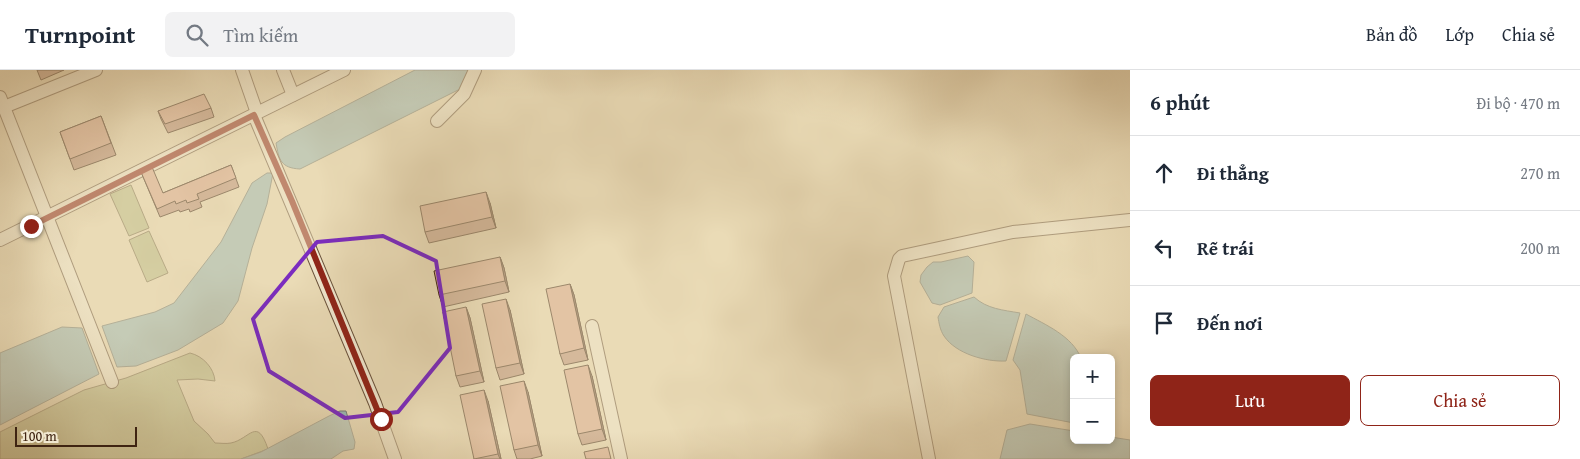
<!DOCTYPE html>
<html lang="vi">
<meta charset="utf-8">
<style>
body{margin:0;font-family:"Gentium Book Plus",serif;background:#f2f2f3;color:#1f2937}
.controls{position:absolute;right:15px;bottom:15px;display:grid;overflow:hidden;border-radius:8px;box-shadow:0 2px 8px #0003}
.controls button{width:45px;height:45px;display:grid;place-items:center;padding:0;border:0;border-bottom:1px solid #e0e1e3;background:#fff;color:#1f2937;font:25px sans-serif}
.scale{position:absolute;left:15px;bottom:12px;width:122px;box-sizing:border-box;padding-left:5px;border:2px solid #3f2412;border-top:0;font-size:14px;line-height:18px;white-space:nowrap;color:#3f2412;-webkit-text-stroke:4px #f1e8d0;paint-order:stroke}
.stop{position:absolute;width:15px;height:15px;margin:-11px;border:4px solid #8f2418;border-radius:50%;background:#fff}
.stop.end{background:#8f2418;border-color:#fff;box-shadow:0 1px 5px #0008}
.list{margin:0;padding:0;list-style:none}
h2{display:flex;justify-content:space-between;align-items:center;height:65px;margin:0;padding:0 20px;font-size:21px}
h2 small{font-size:16px;font-weight:400;color:#747a83}
.list li{display:grid;grid-template-columns:32px 1fr auto;gap:15px;align-items:center;box-sizing:border-box;height:75px;padding:0 20px;border-top:1px solid #e0e1e3}
.list b{display:block;font-size:19px;white-space:nowrap}
.list em{font-size:16px;font-style:normal;color:#747a83}
.actions{display:flex;gap:10px;padding:15px 20px}
.actions a{flex:1;padding:11px 0;border:1px solid #8f2418;border-radius:8px;text-align:center;font-size:18px;color:#8f2418}
.actions .main{background:#8f2418;color:#fff}
.icon{flex:none;width:28px;height:28px;fill:none;stroke:currentColor;stroke-width:2;stroke-linecap:round;stroke-linejoin:round}
.map{position:relative;flex:none;width:1130px;height:389px;overflow:hidden}
header{display:flex;align-items:center;gap:30px;box-sizing:border-box;height:70px;padding:0 25px;background:#fff;border-bottom:1px solid #e0e1e3}
header strong{font-size:24px}
nav{display:flex;gap:28px;margin-inline-start:auto;font-size:18px}
.search{width:350px;height:45px;background:#f2f2f3;display:flex;align-items:center;gap:12px;box-sizing:border-box;padding:0 18px;border-radius:8px;color:#747a83;font-size:19px}
main{display:flex}
aside{flex:1;background:#fff}
.map>svg:first-child{display:block}
</style>
<header>
<strong>Turnpoint</strong>
<div class="search"><svg class="icon" aria-label="search" viewBox="0 0 24 24"><circle cx="10" cy="10" r="6"/><path d="M15 15l6 6"/></svg>Tìm kiếm</div>
<nav><a>Bản đồ</a><a>Lớp</a><a>Chia sẻ</a></nav>
</header>
<main>
<div class="map">
<svg width="1130" height="389" viewBox="0 0 1130 389">
<rect width="100%" height="100%" fill="#eadbb6"/>
<filter id="stains"><feTurbulence type="fractalNoise" baseFrequency=".004" numOctaves="4"/><feColorMatrix values="0 0 0 0 .2 0 0 0 0 .09 0 0 0 0 .02 0 0 0 .5 -.17"/></filter>
<radialGradient id="worn" r=".72"><stop offset=".6" stop-color="#630" stop-opacity="0"/><stop offset="1" stop-color="#630" stop-opacity=".3"/></radialGradient>
<!-- green -->
<g fill="#bdbe89" stroke="#7e714e">
<path d="M131 115 149 158 129 166 110 124Z"/>
<path d="M149 161 168 203 147 212 129 170Z"/>
<path d="M190 283C203 286 214 298 215 311L198 309 177 310 194 351 208 364 215 373C220 373 226 374 231 373 250 369 257 346 268 379L241 389H0V362L84 320 126 308Z"/>
</g>
<!-- water -->
<g fill="#9ab9b6" stroke="#767d74">
<path d="M415 0H468L462 18 300 99C281 98 279 90 276 73L285 67Z"/>
<path d="M267 103H273L267 134 252 178 238 231 223 253 178 280 136 296 117 297 102 256 155 242 174 233 221 172 252 113Z"/>
<path d="M968 186 974 192 972 223 940 235 932 233 920 212 921 205 927 197 933 192H941Z"/>
<path d="M974 227C987 239 1003 240 1020 243L1006 291C986 292 956 284 944 266 940 260 939 253 938 247L944 237Z"/>
<path d="M1026 244C1046 255 1072 266 1081 288H1074V353L1027 344 1020 300 1013 290Z"/>
<path d="M62 257 82 258 99 304 0 355V283Z"/>
<path d="M340 341H346L355 372 354 379 343 381 331 389H241L261 382 329 346Z"/>
<path d="M1030 354 1074 361V370H1111V367L1130 370V389H1000L1007 360Z"/>
</g>
<g fill="none" stroke-linecap="round" stroke-linejoin="round">
<defs>
<g id="minor">
<path d="M242 0 257 43"/>
<path d="M283 0 293 25"/>
<path d="M0 27 112 312"/>
<path d="M4 37 96 0"/>
<path d="M254 45 375 333 395 389"/>
<path d="M437 51 464 24 475 0"/>
<path d="M0 170 344 0"/>
<path d="M592 256 621 389"/>
<path d="M929 389 894 206 899 189 902 186 1013 162 1130 150"/>
</g>
</defs>
<!-- minor casing -->
<use href="#minor" stroke="#6a523b" stroke-width="14"/>
<!-- minor -->
<use href="#minor" stroke="#f1e8d0" stroke-width="12"/>
</g>
<!-- wall -->
<g fill="#bc917a" stroke="#3f2412">
<path d="M37 0H64L41 10Z"/>
<path d="M211 38 214 47 168 63 161 49 158 41Z"/>
<path d="M101 46 116 85 74 100 60 62Z"/>
<path d="M231 95 239 117 200 132 202 137 190 142 189 139 180 142 179 140 160 147 141 102 163 123Z"/>
<path d="M490 133 496 158 429 173 425 162Z"/>
<path d="M500 187 504 198 509 222 443 237 439 225Z"/>
<path d="M570 214 574 225 588 290 564 295 560 284Z"/>
<path d="M466 237 470 248 484 312 460 317 456 306Z"/>
<path d="M510 240 524 304 500 310 496 298Z"/>
<path d="M592 306 606 370 582 375 578 364Z"/>
<path d="M528 322 542 386 530 389H517L514 380Z"/>
<path d="M488 331 501 389H474Z"/>
</g>
<!-- shaded-wall -->
<g fill="#997663" stroke="#3f2412">
<path d="M486 122 490 133 496 158 492 147Z"/>
<path d="M500 187 504 198 509 222 505 211Z"/>
<path d="M570 214 574 225 588 290 584 278Z"/>
<path d="M506 229 510 240 524 304 520 293Z"/>
<path d="M466 237 470 248 484 312 480 301Z"/>
<path d="M588 295 592 306 606 370 602 359Z"/>
<path d="M524 311 528 322 542 386 538 375Z"/>
<path d="M484 320 488 331 501 389H500L498 384Z"/>
</g>
<!-- building -->
<g fill="#dba98e" stroke="#3f2412">
<path d="M204 24 211 38 165 54 158 41Z"/>
<path d="M101 46 111 73 70 89 60 62Z"/>
<path d="M231 95 236 108 197 124 199 129 187 133 186 130 176 134 175 131 157 139 141 102 152 97 163 123Z"/>
<path d="M486 122 492 147 425 162 420 136Z"/>
<path d="M500 187 505 211 439 225 434 201Z"/>
<path d="M570 214 584 278 560 284 546 219Z"/>
<path d="M506 229 520 293 496 298 482 234Z"/>
<path d="M466 237 480 301 456 306 443 242Z"/>
<path d="M588 295 602 359 578 364 564 300Z"/>
<path d="M524 311 538 375 514 380 500 316Z"/>
<path d="M484 320 498 384 474 389 460 325Z"/>
<path d="M608 377 611 389H586L584 382Z"/>
</g>
<g fill="none" stroke-linecap="round" stroke-linejoin="round">
<!-- route -->
<path stroke="#8f2418" stroke-width="6" d="M31 156 254 45 292 131 381 349"/>
</g>
<!-- marked area -->
<path d="M0 0H1130V389H0ZM383 166 436 191 450 278 398 342 345 348 269 301 253 249 317 172Z" fill="#eadbb6" fill-opacity=".55" fill-rule="evenodd"/>
<path fill="none" stroke="#7b2cbf" stroke-width="4" stroke-linejoin="round" d="M383 166 436 191 450 278 398 342 345 348 269 301 253 249 317 172Z"/>
<rect width="100%" height="100%" filter="url(#stains)"/>
<rect width="100%" height="100%" fill="url(#worn)"/>
</svg>
<div class="controls">
<button>+</button>
<button>−</button>
</div>
<div class="scale">100 m</div>
<div class="stop" style="left:381px;top:349px"></div>
<div class="stop end" style="left:31px;top:156px"></div>
</div>
<aside>
<h2>6 phút<small>Đi bộ · 470 m</small></h2>
<ul class="list">
<li><svg class="icon" aria-label="ahead" viewBox="0 0 24 24"><path d="M12 20V5M6 11l6-6 6 6"/></svg><div><b>Đi thẳng</b></div><em>270 m</em></li>
<li><svg class="icon" aria-label="left" viewBox="0 0 24 24"><path d="M17 20v-9H6M10 6l-5 5 5 5"/></svg><div><b>Rẽ trái</b></div><em>200 m</em></li>
<li><svg class="icon" aria-label="arrive" viewBox="0 0 24 24"><path d="M6 21V4h12l-3 4 3 4H6"/></svg><div><b>Đến nơi</b></div></li>
</ul>
<div class="actions"><a class="main">Lưu</a><a>Chia sẻ</a></div>
</aside>
</main>
